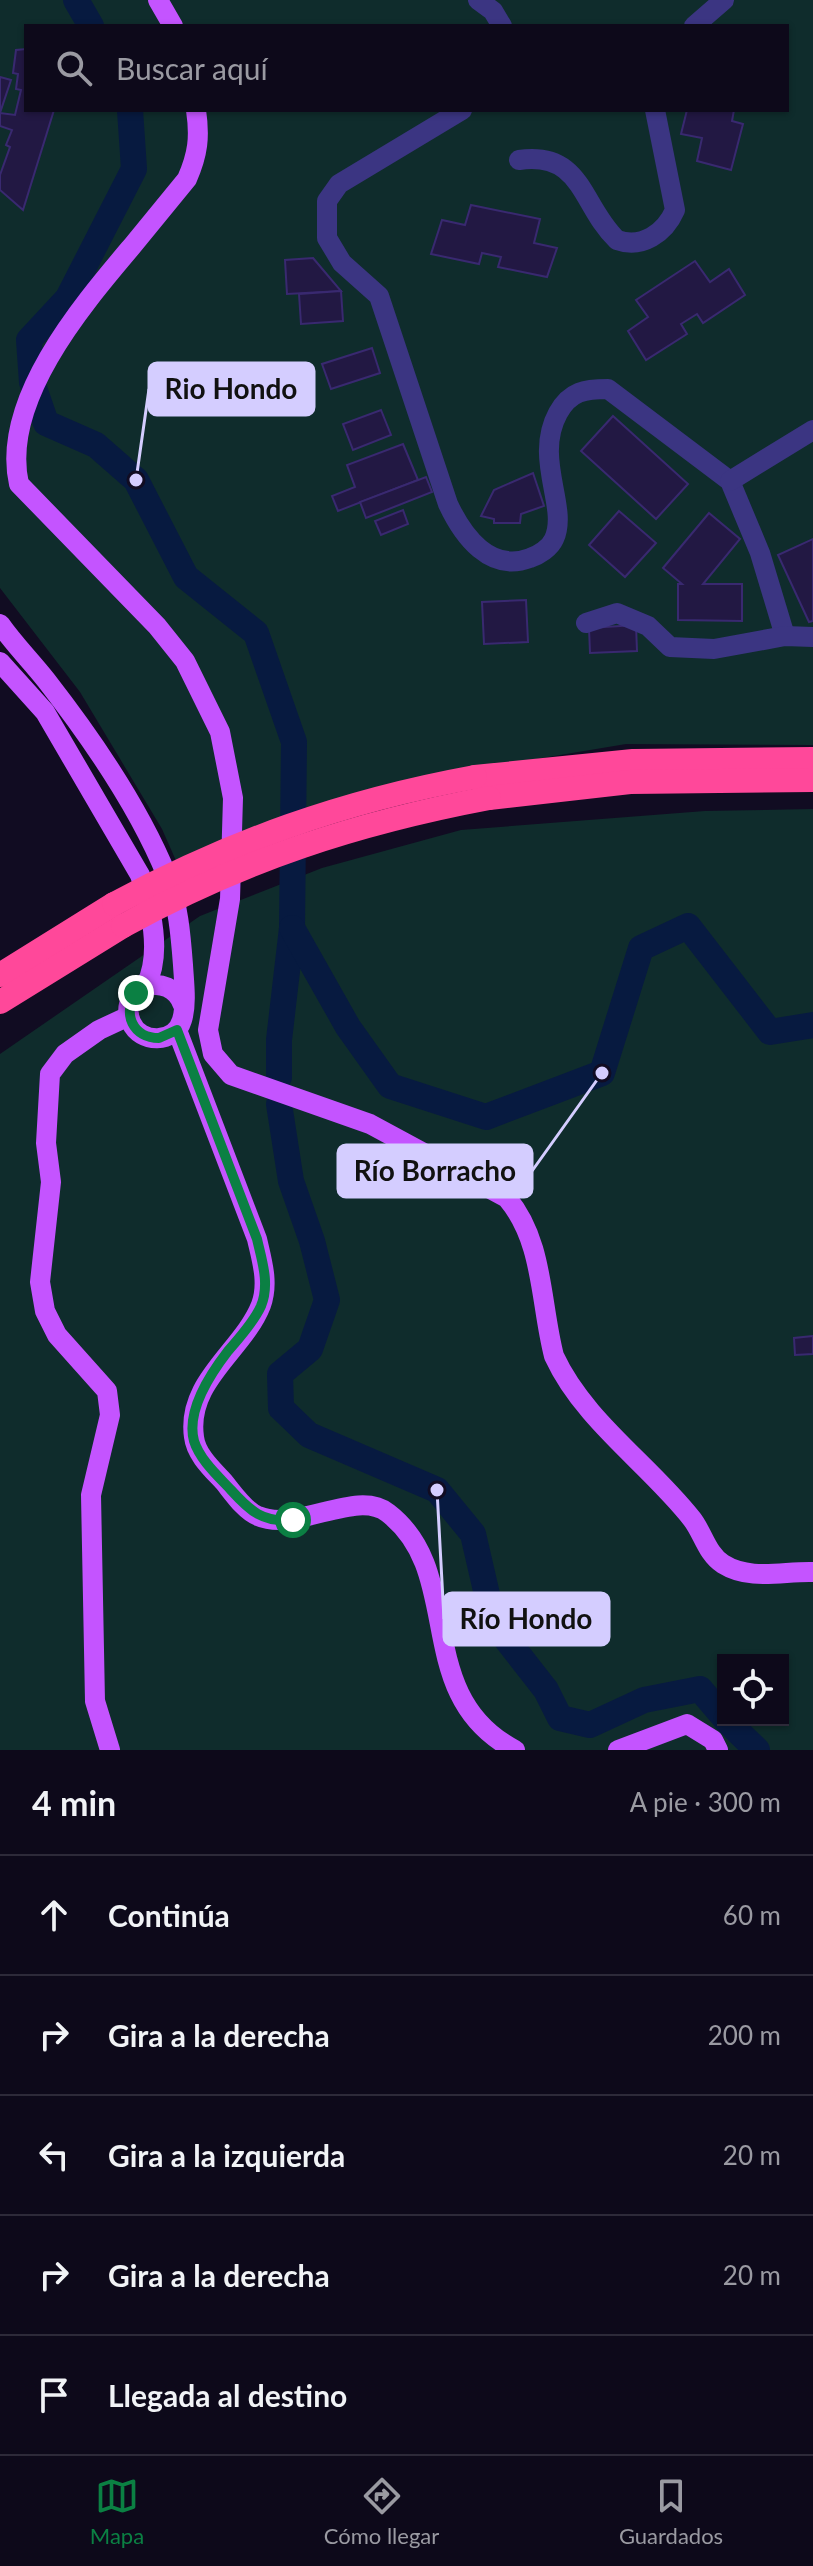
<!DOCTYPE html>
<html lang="es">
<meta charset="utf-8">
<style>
body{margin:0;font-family:Lato,sans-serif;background:#1b1727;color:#f1f3f6}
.controls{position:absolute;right:24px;bottom:24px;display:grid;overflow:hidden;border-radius:0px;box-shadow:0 2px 6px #0004}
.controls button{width:72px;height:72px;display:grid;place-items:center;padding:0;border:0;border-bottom:2px solid #2d2a39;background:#0d091a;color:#f1f3f6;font:40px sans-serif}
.stop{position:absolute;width:24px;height:24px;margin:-18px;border:6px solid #0b8043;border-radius:50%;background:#fff}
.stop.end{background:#0b8043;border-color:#fff;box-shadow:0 2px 8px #0008}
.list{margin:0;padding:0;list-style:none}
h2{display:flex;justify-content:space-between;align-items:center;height:104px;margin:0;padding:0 32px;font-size:34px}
h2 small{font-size:26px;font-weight:400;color:#9a9aa2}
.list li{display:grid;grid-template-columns:52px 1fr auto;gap:24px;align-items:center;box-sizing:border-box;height:120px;padding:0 32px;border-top:2px solid #2d2a39}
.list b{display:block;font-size:30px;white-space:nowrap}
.list em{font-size:26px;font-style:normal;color:#9a9aa2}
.icon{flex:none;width:44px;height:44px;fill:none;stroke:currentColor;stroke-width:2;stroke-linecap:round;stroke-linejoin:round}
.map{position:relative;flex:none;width:813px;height:1750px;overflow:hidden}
.search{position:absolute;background:#0d091a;box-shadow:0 2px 6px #0004;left:24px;right:24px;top:24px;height:88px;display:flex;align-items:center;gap:20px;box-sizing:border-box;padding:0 28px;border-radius:0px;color:#9a9aa2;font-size:30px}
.sheet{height:704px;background:#0d091a}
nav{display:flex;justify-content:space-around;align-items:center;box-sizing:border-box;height:112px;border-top:2px solid #2d2a39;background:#0d091a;font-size:22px;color:#9a9aa2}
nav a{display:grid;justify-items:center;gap:4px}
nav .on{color:#0b8043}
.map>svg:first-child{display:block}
</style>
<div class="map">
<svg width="813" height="1750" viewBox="0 0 813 1750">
<rect width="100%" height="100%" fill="#110c22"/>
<!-- green -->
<g fill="#0f2c2c" fill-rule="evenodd">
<path d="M0 0H813V745L626 744 530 760 177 863 162 829 80 692 0 588ZM26 26H787V110H26Z"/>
<path d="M813 809V1750H0V1054L200 916 322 868 461 830 705 811ZM723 1660H783V1720H723Z"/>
</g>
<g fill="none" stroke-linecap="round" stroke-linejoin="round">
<!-- river -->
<g stroke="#071a40" stroke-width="26">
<path d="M76 0 91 26"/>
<path d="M130 110 134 169 68 298 29 340 32 382 46 423 96 445 136 480 186 577 256 633 294 742 292 928 279 1040V1077"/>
<path d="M292 928 348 1027 390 1086 486 1117 602 1073 641 948 688 926 770 1032 813 1025"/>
<path d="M279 1104 291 1181 312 1241 327 1300 310 1349 280 1374 281 1408 309 1435 437 1490 473 1534 488 1599 507 1640 546 1690 560 1718 590 1725 644 1700 700 1689 723 1716"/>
<path d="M726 1720 757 1750"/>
</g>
</g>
<!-- building -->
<g fill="#221843" stroke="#392970" stroke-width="2">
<path d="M26 49V110H54L23 210 0 190V175L10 147 6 145 12 130 0 126V113L15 115 21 90 16 89 18 74 13 73 16 50Z"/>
<path d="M0 77 11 80 0 113Z"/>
<path d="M687 110H734L732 121 743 124 731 170 697 161 702 138 681 134Z"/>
<path d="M471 205 540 219 534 243 557 248 547 277 498 267 501 257 482 253 479 264 431 254 442 220 465 225Z"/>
<path d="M313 258 341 291 287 294 285 260Z"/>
<path d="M695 261 710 282 729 269 745 295 703 323 697 314 681 324 687 334 646 360 628 331 648 317 636 300Z"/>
<path d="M341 291 343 321 301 324 299 294Z"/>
<path d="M372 348 380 373 331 389 322 364Z"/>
<path d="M381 410 391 435 353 450 343 424Z"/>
<path d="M613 416 688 484 656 519 581 451Z"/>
<path d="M403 444 418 480 338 511 332 496 355 487 347 465Z"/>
<path d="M533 473 544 506 521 514 520 523H494V519L481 516 494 490Z"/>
<path d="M426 477 432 492 366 518 360 502Z"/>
<path d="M403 510 408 524 381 535 375 521Z"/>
<path d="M619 511 656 543 625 577 589 545Z"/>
<path d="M709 513 740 539 703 584H742V621L678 620V584H682L663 568Z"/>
<path d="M813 539V621L809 622 778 555Z"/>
<path d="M526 600 528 642 484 644 482 602Z"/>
<path d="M636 625 637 651 590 653 589 628Z"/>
<path d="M813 1336V1354L795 1355 794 1338Z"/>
</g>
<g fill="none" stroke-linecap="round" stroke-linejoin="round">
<!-- minor -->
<g stroke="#3b3582" stroke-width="20">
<path d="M478 0 493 11 502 26"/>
<path d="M694 26 724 0"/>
<path d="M462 110 339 184 327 201V238L342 263 379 296 448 504C463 536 490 573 530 558 539 555 550 548 554 539 569 507 533 459 558 413 570 391 585 389 608 389L730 481 760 553 785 636"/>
<path d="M519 160C583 151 581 206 617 240 642 249 665 233 675 210L655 110"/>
<path d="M730 481 813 430"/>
<path d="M586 623 617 613 648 626 670 647 714 649 785 636 813 637"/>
</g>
<!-- major -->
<g stroke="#c454ff" stroke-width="20">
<path d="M158 0 173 26"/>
<path d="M196 110C200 137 198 154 187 179 169 201 151 223 133 245 84 303 0 400 19 484L157 626 185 661 220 732 233 798 230 899 208 1030 213 1054 231 1075 370 1124 507 1198C544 1242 540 1302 554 1356 584 1421 649 1464 692 1519 703 1533 707 1554 723 1564 750 1581 783 1571 813 1572"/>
<path d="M0 624C14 644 31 661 46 680 92 739 139 807 167 876 178 901 181 938 183 965 184 982 187 1004 182 1020 175 1044 140 1044 131 1022 116 986 170 969 183 1005"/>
<path d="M0 662 45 712 140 875C151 907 162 954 146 985"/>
<path d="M177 1030 257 1239C262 1261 269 1283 261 1305 243 1351 186 1381 194 1437 196 1455 213 1470 224 1482 233 1493 245 1511 258 1516 297 1533 357 1488 388 1513 467 1574 410 1695 515 1750"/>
<path d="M110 1750 95 1701 91 1495 110 1415 107 1391 57 1335 45 1311 40 1282 51 1182 46 1143 50 1074 65 1054 99 1030 129 1016"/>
<path d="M618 1750 687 1724 713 1740 718 1750"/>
</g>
<!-- highway -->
<g stroke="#ff489a" stroke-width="24">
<path d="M475 777 633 761 813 759"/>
<path d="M489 798 630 782 813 780"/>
<path d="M0 975 114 904"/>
<path d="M0 1002 123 926"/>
</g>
<!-- highway-bridge -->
<g stroke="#ff489a" stroke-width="24">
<path d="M114 904C232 841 343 801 475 777"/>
<path d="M123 926C242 860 357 823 489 798"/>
</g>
</g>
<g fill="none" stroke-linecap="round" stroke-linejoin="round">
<!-- route -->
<path stroke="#0b8043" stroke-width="10" d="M136 993C122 1014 133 1038 159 1038L177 1030 257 1239C262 1261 270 1284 261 1306 254 1322 239 1338 228 1351 211 1373 186 1411 194 1441 200 1460 218 1476 231 1490 250 1511 263 1523 293 1520"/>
</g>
<!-- callouts -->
<path fill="none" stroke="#d4cdff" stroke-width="3" d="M136 480L149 389M602 1073L532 1171M437 1490L444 1619"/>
<g fill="#d4cdff" stroke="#110c22" stroke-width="3">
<circle cx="136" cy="480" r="8"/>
<circle cx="602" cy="1073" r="8"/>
<circle cx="437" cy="1490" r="8"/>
</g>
<g fill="#d4cdff" stroke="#d4cdff" stroke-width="3">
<rect x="149" y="363" width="165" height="52" rx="8"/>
<rect x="338" y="1145" width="194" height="52" rx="8"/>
<rect x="444" y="1593" width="165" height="52" rx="8"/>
</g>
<g font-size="28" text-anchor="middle" font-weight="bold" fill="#111">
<text x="231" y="399">Rio Hondo</text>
<text x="435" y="1181">Río Borracho</text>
<text x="526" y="1629">Río Hondo</text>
</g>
</svg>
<div class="controls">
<button><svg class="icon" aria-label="locate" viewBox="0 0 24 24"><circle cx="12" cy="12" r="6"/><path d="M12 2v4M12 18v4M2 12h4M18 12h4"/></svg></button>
</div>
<div class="stop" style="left:293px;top:1520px"></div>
<div class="stop end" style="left:136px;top:993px"></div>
<div class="search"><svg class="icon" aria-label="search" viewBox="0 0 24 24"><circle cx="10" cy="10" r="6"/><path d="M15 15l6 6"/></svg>Buscar aquí</div>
</div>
<section class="sheet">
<h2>4 min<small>A pie · 300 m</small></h2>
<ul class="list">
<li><svg class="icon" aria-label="ahead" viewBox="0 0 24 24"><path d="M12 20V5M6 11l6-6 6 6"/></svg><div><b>Continúa</b></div><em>60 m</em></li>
<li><svg class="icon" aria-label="right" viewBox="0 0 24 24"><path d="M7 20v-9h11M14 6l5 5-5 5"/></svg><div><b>Gira a la derecha</b></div><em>200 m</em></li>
<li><svg class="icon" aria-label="left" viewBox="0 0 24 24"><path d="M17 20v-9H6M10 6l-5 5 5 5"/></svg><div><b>Gira a la izquierda</b></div><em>20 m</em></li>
<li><svg class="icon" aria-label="right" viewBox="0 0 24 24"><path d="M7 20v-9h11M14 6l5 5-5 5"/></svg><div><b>Gira a la derecha</b></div><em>20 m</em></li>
<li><svg class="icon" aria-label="arrive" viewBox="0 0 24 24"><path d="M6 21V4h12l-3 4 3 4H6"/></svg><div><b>Llegada al destino</b></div></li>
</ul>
</section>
<nav>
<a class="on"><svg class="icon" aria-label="map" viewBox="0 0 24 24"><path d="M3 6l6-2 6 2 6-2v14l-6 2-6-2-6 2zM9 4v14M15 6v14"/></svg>Mapa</a>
<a><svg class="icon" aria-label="directions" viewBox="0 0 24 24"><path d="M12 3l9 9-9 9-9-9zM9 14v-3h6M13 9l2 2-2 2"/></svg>Cómo llegar</a>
<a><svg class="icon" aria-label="saved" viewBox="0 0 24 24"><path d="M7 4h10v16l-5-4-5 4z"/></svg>Guardados</a>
</nav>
